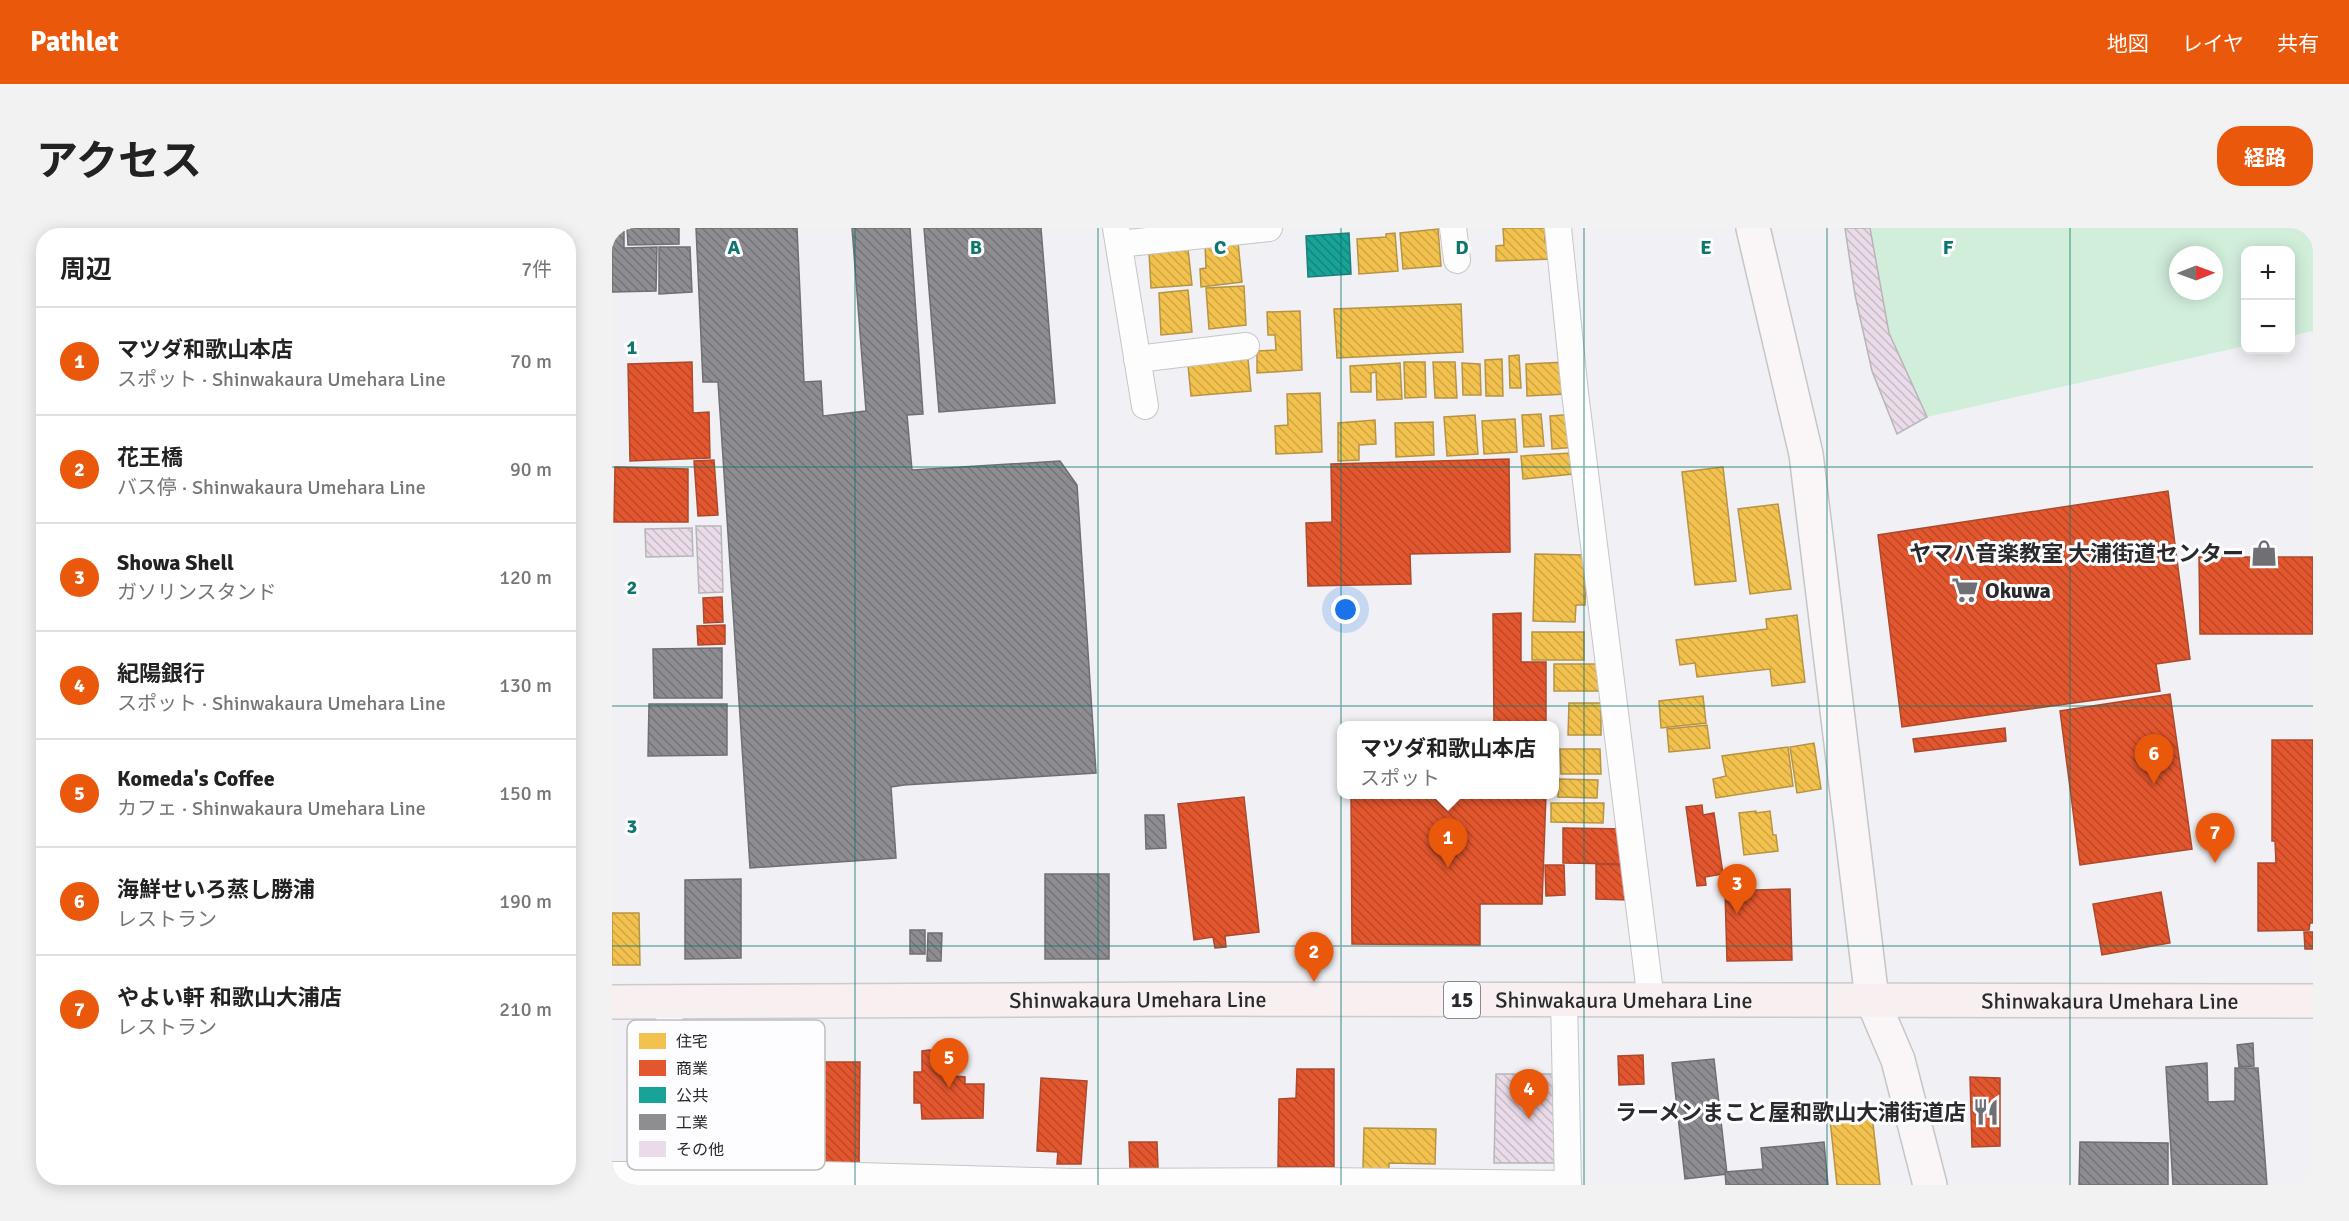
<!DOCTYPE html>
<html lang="ja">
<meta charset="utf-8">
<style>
body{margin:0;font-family:Signika,"Noto Sans JP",sans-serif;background:#f2f2f2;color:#222}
.controls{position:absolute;right:18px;top:18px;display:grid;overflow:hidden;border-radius:12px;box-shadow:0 3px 15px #0003}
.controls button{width:54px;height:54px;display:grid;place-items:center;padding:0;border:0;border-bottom:2px solid #e0e0e0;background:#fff;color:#222;font:30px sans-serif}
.compass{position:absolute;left:1557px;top:18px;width:54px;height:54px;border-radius:50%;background:#fff;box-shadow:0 3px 15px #0003;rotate:89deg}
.you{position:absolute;left:734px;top:382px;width:21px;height:21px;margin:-15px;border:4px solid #fff;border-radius:50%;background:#1a73e8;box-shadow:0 0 0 9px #1a73e833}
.badge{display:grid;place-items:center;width:39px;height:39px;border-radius:50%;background:#ea580c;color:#fff;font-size:20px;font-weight:700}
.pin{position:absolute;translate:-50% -50px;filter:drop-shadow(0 2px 3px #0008)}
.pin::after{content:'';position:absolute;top:32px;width:21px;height:18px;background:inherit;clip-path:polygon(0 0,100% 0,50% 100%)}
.popup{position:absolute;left:725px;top:493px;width:222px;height:78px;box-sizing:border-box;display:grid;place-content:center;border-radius:12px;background:#fff;filter:drop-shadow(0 2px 4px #0005);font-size:20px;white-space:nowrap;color:#767676}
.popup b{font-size:22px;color:#222}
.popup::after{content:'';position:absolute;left:50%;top:100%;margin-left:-12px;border:12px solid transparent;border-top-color:#fff}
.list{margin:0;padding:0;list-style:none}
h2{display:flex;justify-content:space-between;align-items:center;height:78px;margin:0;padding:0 24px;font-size:26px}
h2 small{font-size:20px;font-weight:400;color:#767676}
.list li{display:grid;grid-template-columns:39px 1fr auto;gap:18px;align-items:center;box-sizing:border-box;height:108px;padding:0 24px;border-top:2px solid #e0e0e0}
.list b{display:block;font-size:22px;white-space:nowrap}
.list p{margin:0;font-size:20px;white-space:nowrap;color:#767676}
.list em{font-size:20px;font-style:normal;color:#767676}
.map{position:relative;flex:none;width:1701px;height:957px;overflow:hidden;border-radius:24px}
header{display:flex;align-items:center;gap:36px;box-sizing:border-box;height:84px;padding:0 30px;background:#ea580c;color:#fff}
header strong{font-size:28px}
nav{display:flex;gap:33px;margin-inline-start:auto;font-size:21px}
.intro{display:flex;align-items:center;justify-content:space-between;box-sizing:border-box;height:144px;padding:0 36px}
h1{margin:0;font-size:42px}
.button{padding:15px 27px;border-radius:24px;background:#ea580c;color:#fff;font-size:21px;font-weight:700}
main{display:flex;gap:36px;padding:0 36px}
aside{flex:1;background:#fff;border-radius:24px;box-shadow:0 3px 15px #0003}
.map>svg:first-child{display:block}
</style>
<header>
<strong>Pathlet</strong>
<nav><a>地図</a><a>レイヤ</a><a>共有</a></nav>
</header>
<div class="intro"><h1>アクセス</h1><a class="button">経路</a></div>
<main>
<aside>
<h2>周辺<small>7件</small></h2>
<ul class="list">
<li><span class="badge">1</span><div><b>マツダ和歌山本店</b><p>スポット · Shinwakaura Umehara Line</p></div><em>70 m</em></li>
<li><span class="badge">2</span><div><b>花王橋</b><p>バス停 · Shinwakaura Umehara Line</p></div><em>90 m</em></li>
<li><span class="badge">3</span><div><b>Showa Shell</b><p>ガソリンスタンド</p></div><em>120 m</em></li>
<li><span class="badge">4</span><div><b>紀陽銀行</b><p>スポット · Shinwakaura Umehara Line</p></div><em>130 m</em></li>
<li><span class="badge">5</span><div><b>Komeda's Coffee</b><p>カフェ · Shinwakaura Umehara Line</p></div><em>150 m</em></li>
<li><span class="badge">6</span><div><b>海鮮せいろ蒸し勝浦</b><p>レストラン</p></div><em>190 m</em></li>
<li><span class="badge">7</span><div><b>やよい軒 和歌山大浦店</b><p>レストラン</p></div><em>210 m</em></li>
</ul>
</aside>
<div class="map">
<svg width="1701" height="957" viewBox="0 0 1701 957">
<defs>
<pattern id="homes-back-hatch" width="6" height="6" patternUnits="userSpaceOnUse" patternTransform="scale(1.5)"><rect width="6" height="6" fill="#f2c14e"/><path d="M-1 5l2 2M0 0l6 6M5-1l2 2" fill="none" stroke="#d0a644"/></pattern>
<pattern id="shops-back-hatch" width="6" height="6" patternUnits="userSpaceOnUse" patternTransform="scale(1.5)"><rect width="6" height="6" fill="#e4572e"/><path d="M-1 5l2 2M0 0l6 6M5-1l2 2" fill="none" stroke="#b94828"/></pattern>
<pattern id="public-back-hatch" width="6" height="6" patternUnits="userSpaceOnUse" patternTransform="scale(1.5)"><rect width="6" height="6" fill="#17a398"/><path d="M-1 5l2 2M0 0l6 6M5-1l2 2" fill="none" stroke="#15857c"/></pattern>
<pattern id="industry-back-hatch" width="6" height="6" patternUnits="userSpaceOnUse" patternTransform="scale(1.5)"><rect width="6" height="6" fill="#8d8d92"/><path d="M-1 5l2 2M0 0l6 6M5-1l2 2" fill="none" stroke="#737378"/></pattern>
<pattern id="building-back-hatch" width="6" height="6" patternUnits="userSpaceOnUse" patternTransform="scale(1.5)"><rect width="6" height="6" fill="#e9dbe8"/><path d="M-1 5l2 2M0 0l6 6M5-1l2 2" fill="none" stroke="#c8bcc7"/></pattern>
</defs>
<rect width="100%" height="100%" fill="#f1f0f4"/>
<!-- grass -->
<path fill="#d1eedb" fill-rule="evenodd" d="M1258 0H1701V103L1679 108 1678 22H1634L1633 118 1315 189 1277 105ZM1566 27H1602V63H1566Z"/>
<!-- homes -->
<g fill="url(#homes-back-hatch)" stroke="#b69444" stroke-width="1.5">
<path d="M891 0H936L937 7 933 8V13H941V31L884 33V18L892 17Z"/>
<path d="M826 1 829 38 791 41 788 5Z"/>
<path d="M783 5 786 43 747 46 745 11 774 9V6Z"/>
<path d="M626 14 630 54 589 59 588 41 594 40 593 16Z"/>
<path d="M576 21 580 57 539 60 537 24Z"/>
<path d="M632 58 634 97 597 101 594 60Z"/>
<path d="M576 62 580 104 549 107 547 65Z"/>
<path d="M849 76 851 124 725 130 722 81Z"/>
<path d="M688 83 690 142 645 145V123L664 122 663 107H656L655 84Z"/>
<path d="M907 127 909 160H898L897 128Z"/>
<path d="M636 131 639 163 579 168 576 137Z"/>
<path d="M890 131 891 168H874L873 132Z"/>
<path d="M792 134H813L814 169 793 170Z"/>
<path d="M821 134H843L845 170H823Z"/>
<path d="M954 134 955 166 915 168 914 136Z"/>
<path d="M788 135 790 171 765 172 764 144 759 145V164H739L738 138Z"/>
<path d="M850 135 868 136 869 167H851Z"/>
<path d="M708 165 710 224 664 226 663 198 676 197 675 166Z"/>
<path d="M929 186 932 218 912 219 910 187Z"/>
<path d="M964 186 966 219 940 221 938 188Z"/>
<path d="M863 187 866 226 835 228 832 189Z"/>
<path d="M903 191 905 224 872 226 870 193Z"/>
<path d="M763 192 764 216 747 217V232L726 233V195Z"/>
<path d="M821 194 822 227 784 229 783 195Z"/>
<path d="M959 225 961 246 911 251 909 228Z"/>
<path d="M1111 239 1124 353 1083 357 1070 244Z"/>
<path d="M1166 276 1179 361 1138 366 1126 281Z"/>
<path d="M923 326 975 327 973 377H964L963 394 921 393Z"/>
<path d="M1185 387 1193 454 1160 458 1158 441 1085 449 1083 435 1068 437 1064 412 1155 401 1154 391Z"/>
<rect x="920" y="404" width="52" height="28"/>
<rect x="942" y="436" width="46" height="27"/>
<path d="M1091 468 1094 495 1049 500 1047 473Z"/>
<path d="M957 475H989V507H956Z"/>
<path d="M1095 497 1098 520 1057 524 1055 501Z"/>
<path d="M1202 515 1209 561 1185 565 1178 519Z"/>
<path d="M1176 519 1181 558 1104 570 1101 551 1114 548 1110 528Z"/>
<path d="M948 521H988L989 546H949Z"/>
<path d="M947 551 986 552 985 570 946 569Z"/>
<path d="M939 575H992L991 595 939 594Z"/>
<path d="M1144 583V585L1158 583 1161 607H1164L1166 623 1132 627 1127 585Z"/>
<path d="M0 685H27L28 737H0Z"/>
<path d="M1260 887 1268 957H1225L1218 892Z"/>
<path d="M752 900 824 901 823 936 777 935V942L751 941Z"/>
</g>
<!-- shops -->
<g fill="url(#shops-back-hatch)" stroke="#ac4a2e" stroke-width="1.5">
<path d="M80 134 81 185 97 184 98 230 18 233 16 136Z"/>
<path d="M897 231 898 324 798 326 799 356 696 358 694 295 720 294 719 236Z"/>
<path d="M102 232 106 287 86 288 82 233Z"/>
<path d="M3 239 76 241V294H2Z"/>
<path d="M1556 263 1578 431 1544 436 1548 463 1290 499 1266 307Z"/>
<path d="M1587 329H1701V406H1588Z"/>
<path d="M110 369 111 394 92 395 91 370Z"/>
<path d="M909 385V434H934V498H882L881 386Z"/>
<path d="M113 397V416L86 417 85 398Z"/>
<path d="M1558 466 1580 621 1468 637 1448 483Z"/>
<path d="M1393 500 1394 513 1303 524 1301 511Z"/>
<path d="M1660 512H1701V695H1698L1697 702 1646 703V635H1664L1663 613H1660Z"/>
<path d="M739 566H934L930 676H868V717L740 716Z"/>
<path d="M632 569 647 704 613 708 614 719 603 720 601 709 582 712 566 576Z"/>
<path d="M1090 577 1091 587 1102 585 1111 646 1093 649 1094 657 1085 658 1074 579Z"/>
<path d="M951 600 1015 601 1014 636 951 635Z"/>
<path d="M984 636 1017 637V672L984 671Z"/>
<path d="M933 637H952L953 667 934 668Z"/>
<path d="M1178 661 1180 732 1115 733 1113 663Z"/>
<path d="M1549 664 1558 715 1490 727 1481 676Z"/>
<path d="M1692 704H1701V721H1693Z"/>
<path d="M317 822 344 823V848L353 849V856H372L371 890 310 891 309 875H302V844H310V823Z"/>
<path d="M1031 827 1032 856 1007 857 1006 828Z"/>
<path d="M208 834H248L247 939 160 938 161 873 207 874V863H202V849H208Z"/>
<path d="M685 841H722V939H666L667 871 684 870Z"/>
<path d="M1358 849 1388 850V918L1360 919Z"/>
<path d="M429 850 475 853 469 936H445L446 924 425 923Z"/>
<path d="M94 871 151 872 150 932 93 931Z"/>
<path d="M517 914H545L546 940 518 941Z"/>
</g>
<!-- public -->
<path fill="url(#public-back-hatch)" stroke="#1d7f78" stroke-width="1.5" d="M737 5 739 46 696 49 694 8Z"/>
<!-- industry -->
<g fill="url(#industry-back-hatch)" stroke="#6f6f74" stroke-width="1.5">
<path d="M0 0H12V20L45 19 44 63 0 64Z"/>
<path d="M15 0H67V16L16 17Z"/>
<path d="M84 0H185L192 154 209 153 211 188 254 183 240 0H298L311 186 295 187 300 242 448 233 465 257 484 545 292 557 279 559 284 630 138 640 106 154H91Z"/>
<path d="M312 0H429L443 175 327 184Z"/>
<path d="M47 19H78L80 64 47 66Z"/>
<path d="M110 420V470H42L41 421Z"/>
<path d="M37 476H115V527L36 528Z"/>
<path d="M533 587H552L554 620 534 621Z"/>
<rect x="433" y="646" width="64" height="85"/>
<path d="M129 651V730L73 731V652Z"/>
<rect x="298" y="702" width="15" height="24"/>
<path d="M316 705H330L329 733H315Z"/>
<path d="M1641 815 1642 838 1627 839 1625 817Z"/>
<path d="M1102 831 1115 946 1073 951 1060 835Z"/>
<path d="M1595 835 1596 874 1623 873V840H1646L1655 957H1561L1554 839Z"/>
<path d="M1212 914 1216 957H1114L1113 944 1151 941 1149 920Z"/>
<path d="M1468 914 1556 915V957H1467Z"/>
</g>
<!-- building -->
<g fill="url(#building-back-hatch)" stroke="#b7b5b8" stroke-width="1.5">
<path d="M1233 0H1258L1277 105 1315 189 1285 206 1260 143 1243 67Z"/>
<path d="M84 298H109L111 364 87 365Z"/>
<path d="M80 300 81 328 34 329 33 301Z"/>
<path d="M884 846H950L949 935H882Z"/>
</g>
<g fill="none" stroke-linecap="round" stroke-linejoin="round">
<defs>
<g id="street">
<path d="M504 0 533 178"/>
<path d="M841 0 845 32"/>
<path d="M946 0 963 165 1039 773"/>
<path d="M507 16 657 0"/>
<path d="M525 131 634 118"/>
<path d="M952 772 956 957"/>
<path d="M0 947H211L462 954 712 953 956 956"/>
<path d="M51 948 58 775"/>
</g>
<path id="secondary" d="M1141 0 1194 226 1260 771 1286 832 1318 957"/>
<g id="primary">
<path id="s1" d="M0 774 587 771 1701 773"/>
</g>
</defs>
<!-- street casing -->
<use href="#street" stroke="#c6c5c8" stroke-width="28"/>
<!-- secondary casing -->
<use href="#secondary" stroke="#c6c5c8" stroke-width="36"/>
<!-- primary casing -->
<use href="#primary" stroke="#cbcbcd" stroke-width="36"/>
<!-- street -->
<use href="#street" stroke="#fdfdfd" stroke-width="26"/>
<!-- secondary -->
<use href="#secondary" stroke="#faf6f7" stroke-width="33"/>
<!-- primary -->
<use href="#primary" stroke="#f7eff0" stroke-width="33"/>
</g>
<!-- grid -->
<path fill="none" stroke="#0f766e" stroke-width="1.5" stroke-opacity="0.55" d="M243 0V957M486 0V957M729 0V957M972 0V957M1215 0V957M1458 0V957M0 239H1701M0 478H1701M0 718H1701"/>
<!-- icons -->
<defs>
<symbol id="shop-bare" viewBox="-9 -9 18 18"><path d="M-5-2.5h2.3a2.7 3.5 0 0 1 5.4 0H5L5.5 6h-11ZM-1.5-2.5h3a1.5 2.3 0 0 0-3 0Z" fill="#706f73" stroke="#fdfcfe" stroke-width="2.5" paint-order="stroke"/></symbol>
<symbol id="supermarket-bare" viewBox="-9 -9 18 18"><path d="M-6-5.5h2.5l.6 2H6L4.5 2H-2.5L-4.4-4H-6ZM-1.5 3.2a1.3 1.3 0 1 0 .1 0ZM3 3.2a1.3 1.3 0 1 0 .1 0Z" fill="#706f73" stroke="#fdfcfe" stroke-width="2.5" paint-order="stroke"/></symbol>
<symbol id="restaurant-bare" viewBox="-9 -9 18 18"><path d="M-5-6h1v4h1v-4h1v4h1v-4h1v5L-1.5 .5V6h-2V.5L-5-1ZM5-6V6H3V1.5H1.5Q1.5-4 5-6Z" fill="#706f73" stroke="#fdfcfe" stroke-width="2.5" paint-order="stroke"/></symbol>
</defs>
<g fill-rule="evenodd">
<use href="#shop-bare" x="1633" y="306" width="38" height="38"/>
<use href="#supermarket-bare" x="1334" y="343" width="38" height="38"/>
<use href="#restaurant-bare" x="1355" y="865" width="38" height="38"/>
</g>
<g text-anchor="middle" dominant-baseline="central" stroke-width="6" stroke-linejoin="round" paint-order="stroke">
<!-- shield labels -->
<rect fill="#fdfcfe" stroke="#69696c" stroke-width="1.5" x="832" y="754" width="36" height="36" rx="4.5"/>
<g font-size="21" font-weight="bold" fill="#2a2a2d">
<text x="850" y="772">15</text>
</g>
<!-- poi labels -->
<g font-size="22" font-weight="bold" fill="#2a2a2d" stroke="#fdfcfe" text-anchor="end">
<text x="1632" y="325">ヤマハ音楽教室 大浦街道センター</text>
<text x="1373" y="362" text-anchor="start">Okuwa</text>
<text x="1354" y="884">ラーメンまこと屋和歌山大浦街道店</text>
</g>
<!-- street labels -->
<g font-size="22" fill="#2a2a2d" stroke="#fdfcfe">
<text stroke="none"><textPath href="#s1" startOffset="526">Shinwakaura Umehara Line</textPath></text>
<text stroke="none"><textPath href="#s1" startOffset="1012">Shinwakaura Umehara Line</textPath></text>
<text stroke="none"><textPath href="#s1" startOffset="1498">Shinwakaura Umehara Line</textPath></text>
</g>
</g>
<!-- legend -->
<rect x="15" y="792" width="198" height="150" rx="9" fill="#fdfcfe" stroke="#bebdbf" stroke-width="1.5"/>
<rect x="27" y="805" width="27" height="16" fill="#f2c14e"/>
<rect x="27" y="832" width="27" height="16" fill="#e4572e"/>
<rect x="27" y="859" width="27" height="16" fill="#17a398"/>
<rect x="27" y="886" width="27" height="16" fill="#8d8d92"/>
<rect x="27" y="913" width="27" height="16" fill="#e9dbe8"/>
<g font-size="16" fill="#2a2a2d">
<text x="64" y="819">住宅</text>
<text x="64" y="846">商業</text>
<text x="64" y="873">公共</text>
<text x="64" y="900">工業</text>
<text x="64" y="927">その他</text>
</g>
<g font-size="20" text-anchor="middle" font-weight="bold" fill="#0f766e" stroke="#fdfcfe" stroke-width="6" stroke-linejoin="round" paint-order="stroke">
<text x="122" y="26">A</text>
<text x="364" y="26">B</text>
<text x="608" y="26">C</text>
<text x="850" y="26">D</text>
<text x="1094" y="26">E</text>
<text x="1336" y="26">F</text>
<text x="20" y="126">1</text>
<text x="20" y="366">2</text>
<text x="20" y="605">3</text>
</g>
</svg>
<div class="controls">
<button>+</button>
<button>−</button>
</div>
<svg class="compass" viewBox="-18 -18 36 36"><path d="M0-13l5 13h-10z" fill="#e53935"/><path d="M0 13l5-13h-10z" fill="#767676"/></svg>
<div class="you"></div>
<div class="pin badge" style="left:836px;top:640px">1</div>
<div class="popup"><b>マツダ和歌山本店</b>スポット</div>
<div class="pin badge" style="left:702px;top:754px">2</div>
<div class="pin badge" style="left:1125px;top:686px">3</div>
<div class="pin badge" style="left:917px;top:891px">4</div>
<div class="pin badge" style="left:337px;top:860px">5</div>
<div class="pin badge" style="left:1542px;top:556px">6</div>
<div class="pin badge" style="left:1603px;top:635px">7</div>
</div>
</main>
